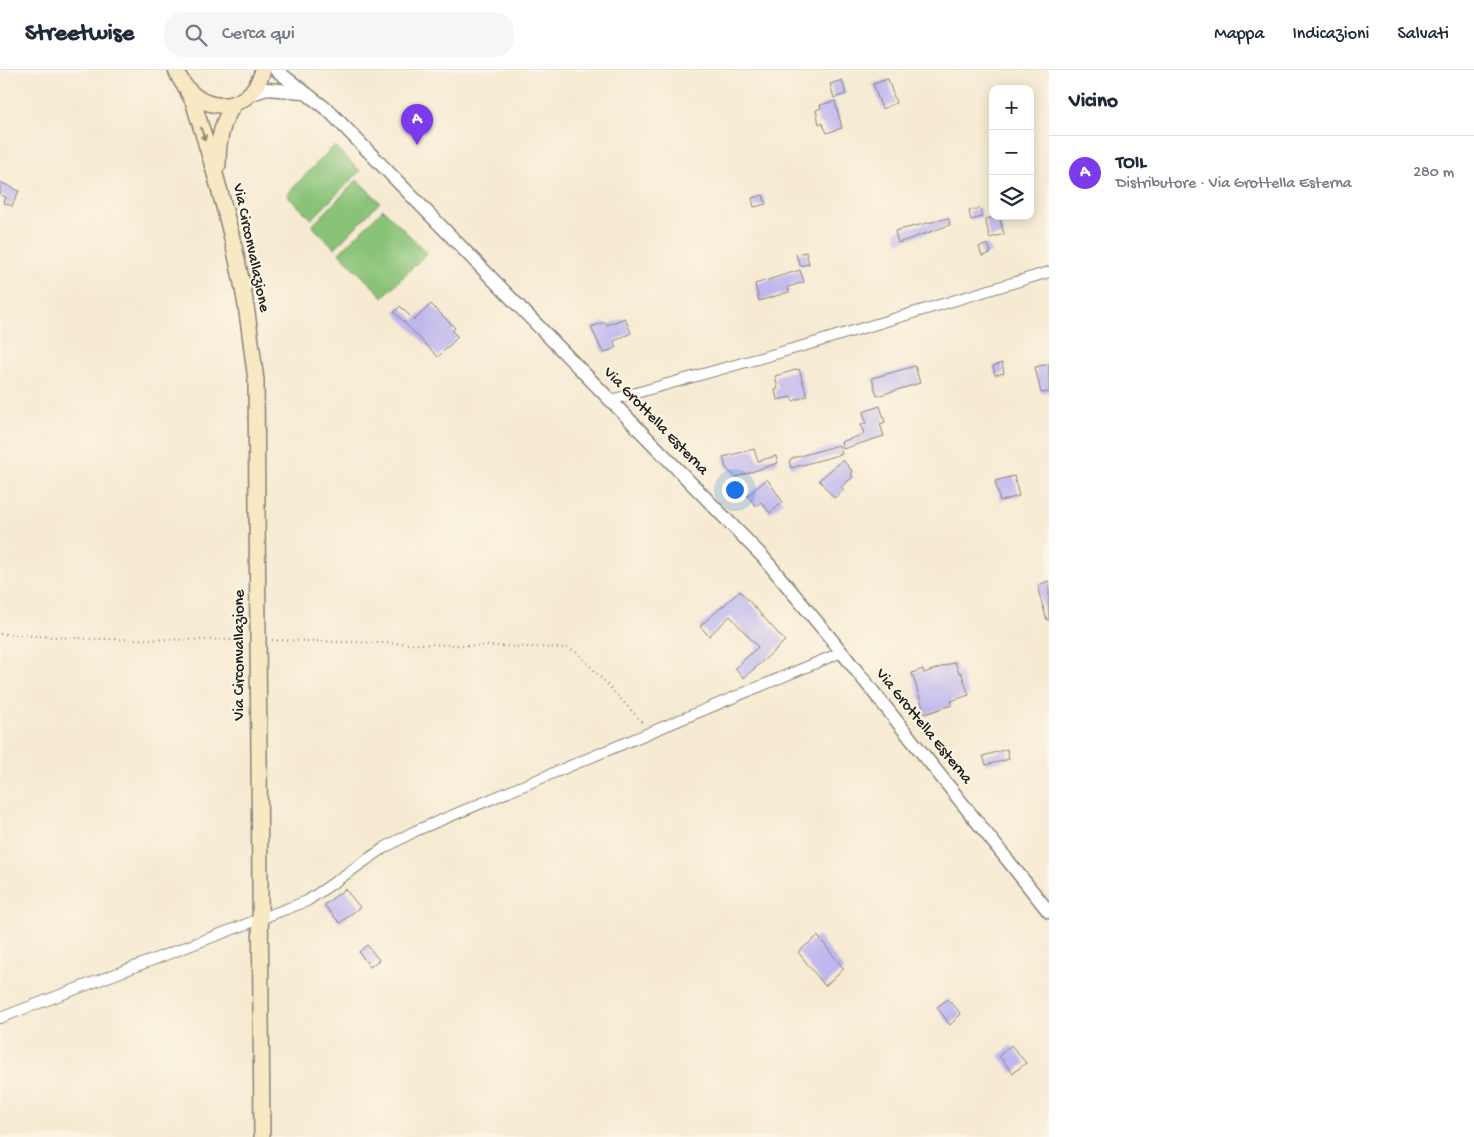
<!DOCTYPE html>
<html lang="it">
<meta charset="utf-8">
<style>
body{margin:0;font-family:"Gochi Hand",sans-serif;background:#f6f6f7;color:#1f2937}
.controls{position:absolute;right:15px;top:15px;display:grid;overflow:hidden;border-radius:10px;box-shadow:0 2px 12px #0003}
.controls button{width:45px;height:45px;display:grid;place-items:center;padding:0;border:0;border-bottom:1px solid #e0e1e3;background:#fff;color:#1f2937;font:25px sans-serif}
.you{position:absolute;left:734px;top:419px;width:18px;height:18px;margin:-12px;border:4px solid #fff;border-radius:50%;background:#1a73e8;box-shadow:0 0 0 8px #1a73e833}
.badge{display:grid;place-items:center;width:32px;height:32px;border-radius:50%;background:#7c3aed;color:#fff;font-size:16px;font-weight:700}
.pin{position:absolute;translate:-50% -41px;filter:drop-shadow(0 1px 2px #0008)}
.pin::after{content:'';position:absolute;top:26px;width:18px;height:15px;background:inherit;clip-path:polygon(0 0,100% 0,50% 100%)}
.list{margin:0;padding:0;list-style:none}
h2{display:flex;justify-content:space-between;align-items:center;height:65px;margin:0;padding:0 20px;font-size:21px}
h2 small{font-size:16px;font-weight:400;color:#747a83}
.list li{display:grid;grid-template-columns:32px 1fr auto;gap:15px;align-items:center;box-sizing:border-box;height:75px;padding:0 20px;border-top:1px solid #e0e1e3}
.list b{display:block;font-size:19px;white-space:nowrap}
.list p{margin:0;font-size:16px;white-space:nowrap;color:#747a83}
.list em{font-size:16px;font-style:normal;color:#747a83}
.icon{flex:none;width:28px;height:28px;fill:none;stroke:currentColor;stroke-width:2;stroke-linecap:round;stroke-linejoin:round}
.map{position:relative;flex:none;width:1049px;height:1067px;overflow:hidden}
header{display:flex;align-items:center;gap:30px;box-sizing:border-box;height:70px;padding:0 25px;background:#fff;border-bottom:1px solid #e0e1e3}
header strong{font-size:24px}
nav{display:flex;gap:28px;margin-inline-start:auto;font-size:18px}
.search{width:350px;height:45px;background:#f6f6f7;display:flex;align-items:center;gap:12px;box-sizing:border-box;padding:0 18px;border-radius:20px;color:#747a83;font-size:19px}
main{display:flex}
aside{flex:1;background:#fff}
.map>svg:first-child{display:block}
</style>
<header>
<strong>Streetwise</strong>
<div class="search"><svg class="icon" aria-label="search" viewBox="0 0 24 24"><circle cx="10" cy="10" r="6"/><path d="M15 15l6 6"/></svg>Cerca qui</div>
<nav><a>Mappa</a><a>Indicazioni</a><a>Salvati</a></nav>
</header>
<main>
<div class="map">
<svg width="1049" height="1067" viewBox="0 0 1049 1067">
<rect width="100%" height="100%" fill="#fcf5e5"/>
<filter id="ink" filterUnits="userSpaceOnUse"><feTurbulence type="fractalNoise" baseFrequency=".02" numOctaves="2"/><feDisplacementMap in="SourceGraphic" scale="10" xChannelSelector="R" yChannelSelector="G"/><feConvolveMatrix kernelMatrix="1 2 1 2 8 2 1 2 1" color-interpolation-filters="sRGB"/></filter>
<filter id="wash" filterUnits="userSpaceOnUse"><feTurbulence type="fractalNoise" baseFrequency=".0096" numOctaves="4" result="noise"/><feDisplacementMap in="SourceGraphic" scale="20" xChannelSelector="R" yChannelSelector="G"/><feGaussianBlur stdDeviation="1.12" result="paint"/><feColorMatrix in="noise" values="0 0 0 0 0 0 0 0 0 0 0 0 0 0 0 0 0 1.4 0 .05"/><feComposite in="paint" operator="in"/></filter>
<g filter="url(#wash)">
<rect width="100%" height="100%" fill="#f6ead2"/>
<!-- green -->
<g fill="#89c378" stroke="#52704a">
<path d="M334 76 360 101 312 149 286 125Z"/>
<path d="M357 110 380 132 335 178 312 156Z"/>
<path d="M383 139 427 183 383 227 339 183Z"/>
</g>
<g id="blocks">
<!-- building -->
<g fill="#bfb7ee">
<path d="M888 9 896 33 882 39 873 14Z"/>
<path d="M842 10 846 24 834 28 830 14Z"/>
<path d="M835 31 842 58 827 63 822 53 819 54 816 40 821 38 820 35Z"/>
<path d="M0 112 19 121 12 136 4 133 6 127 0 125Z"/>
<path d="M763 125 766 134 754 137 752 128Z"/>
<path d="M980 138 982 147 971 150 969 141Z"/>
<path d="M999 146 1004 164 990 168 985 149Z"/>
<path d="M948 148 950 155 898 173 895 161Z"/>
<path d="M988 174 991 183 982 186 979 177Z"/>
<path d="M806 182 809 194 800 196 796 184Z"/>
<path d="M800 200 804 212 788 217 789 222 759 231 755 214Z"/>
<path d="M431 234 455 258 452 261 458 267 438 287 394 242 400 236 414 250Z"/>
<path d="M625 248 631 263 614 271 616 278 603 283 591 257 605 252 607 255Z"/>
<path d="M1002 293 1004 303 995 305 993 296Z"/>
<path d="M1049 294V322L1041 323 1035 297Z"/>
<path d="M915 296 920 313 877 326 872 308Z"/>
<path d="M799 299 807 326 793 331 791 327 777 330 775 320 778 319 775 306Z"/>
<path d="M880 336 885 352 880 354 884 366 843 379 841 372 864 364 861 355 866 353 863 342Z"/>
<path d="M839 375 842 384 791 398 789 391 793 388Z"/>
<path d="M754 379 758 391 776 386 778 393 736 407 726 398 723 387Z"/>
<path d="M843 390 853 402 851 404 853 407 841 417 844 420 834 428 819 410Z"/>
<path d="M1014 406 1019 426 1000 431 995 411Z"/>
<path d="M767 409 783 432 770 443 761 432 756 436 747 426Z"/>
<path d="M1049 511V550H1047L1038 520 1040 519 1038 515Z"/>
<path d="M740 521 785 571 744 608 735 598 758 577 730 546 709 566 700 556Z"/>
<path d="M955 592 959 603 961 602 969 625 951 631 952 635 925 644 912 603 923 599 924 603Z"/>
<path d="M1007 679 1009 689 986 695 983 686Z"/>
<path d="M345 819 360 837 340 853 324 835Z"/>
<path d="M818 866 844 899 825 916 798 882Z"/>
<path d="M367 875 379 890 370 897 359 882Z"/>
<path d="M948 929 961 944 950 955 937 937Z"/>
<path d="M1011 975 1026 993 1013 1003 999 986Z"/>
</g>
</g>
</g>
<g filter="url(#ink)">
<use href="#blocks" fill-opacity="0" stroke="#898377" stroke-width="1"/>
<g fill="none" stroke-linecap="round" stroke-linejoin="round">
<defs>
<g id="minor">
<path d="M611 330 810 274 1049 202"/>
<path d="M0 948 307 831 384 778 415 761 842 582"/>
</g>
<g id="tertiary">
<path d="M276 0 329 41 763 487 832 570 1049 842"/>
<path d="M249 25 267 19 302 22"/>
</g>
<g id="secondary">
<path d="M176 0C193 45 249 49 263 0"/>
<path d="M188 22 193 31C211 88 228 145 240 204 248 239 251 275 256 310L262 1067"/>
<path d="M218 95C218 71 221 52 235 33"/>
</g>
</defs>
<!-- minor casing -->
<use href="#minor" stroke="#898377" stroke-width="12"/>
<!-- tertiary casing -->
<use href="#tertiary" stroke="#898377" stroke-width="15"/>
<!-- secondary casing -->
<use href="#secondary" stroke="#898377" stroke-width="18"/>
<!-- path -->
<g stroke="#898377" stroke-width="2" stroke-dasharray="1 4" stroke-linecap="butt">
<path d="M0 564 95 569 245 570"/>
<path d="M272 570 567 578 578 583 643 653"/>
</g>
<!-- minor -->
<use href="#minor" stroke="#fff" stroke-width="10"/>
<!-- tertiary -->
<use href="#tertiary" stroke="#fff" stroke-width="12"/>
<!-- secondary -->
<use href="#secondary" stroke="#f8e8c3" stroke-width="15"/>
</g>
<!-- one-way arrows -->
<defs><path id="oneway-solid" d="M-6-.8H1V-3.2L6.5 0L1 3.2V.8H-6Z" transform="scale(1.25)"/></defs>
<use fill="#958c78" href="#oneway-solid" transform="translate(203 64) rotate(72)"/>
</g>
<g text-anchor="middle" dominant-baseline="central" stroke-width="4.5" stroke-linejoin="round" paint-order="stroke">
<!-- street labels -->
<g font-size="16" fill="#1c1c1c" stroke="#fcf5e5">
<text transform="translate(250 178) rotate(78)">Via Circonvallazione</text>
<text transform="translate(655 352) rotate(46)">Via Grottella Esterna</text>
<text transform="translate(240 585) rotate(-90)">Via Circonvallazione</text>
<text transform="translate(923 657) rotate(51)">Via Grottella Esterna</text>
</g>
</g>
</svg>
<div class="controls">
<button>+</button>
<button>−</button>
<button><svg class="icon" aria-label="layers" viewBox="0 0 24 24"><path d="M12 4l9 5-9 5-9-5zM3 14l9 5 9-5"/></svg></button>
</div>
<div class="you"></div>
<div class="pin badge" style="left:417px;top:75px">A</div>
</div>
<aside>
<h2>Vicino<small></small></h2>
<ul class="list">
<li><span class="badge">A</span><div><b>TOIL</b><p>Distributore · Via Grottella Esterna</p></div><em>280 m</em></li>
</ul>
</aside>
</main>
